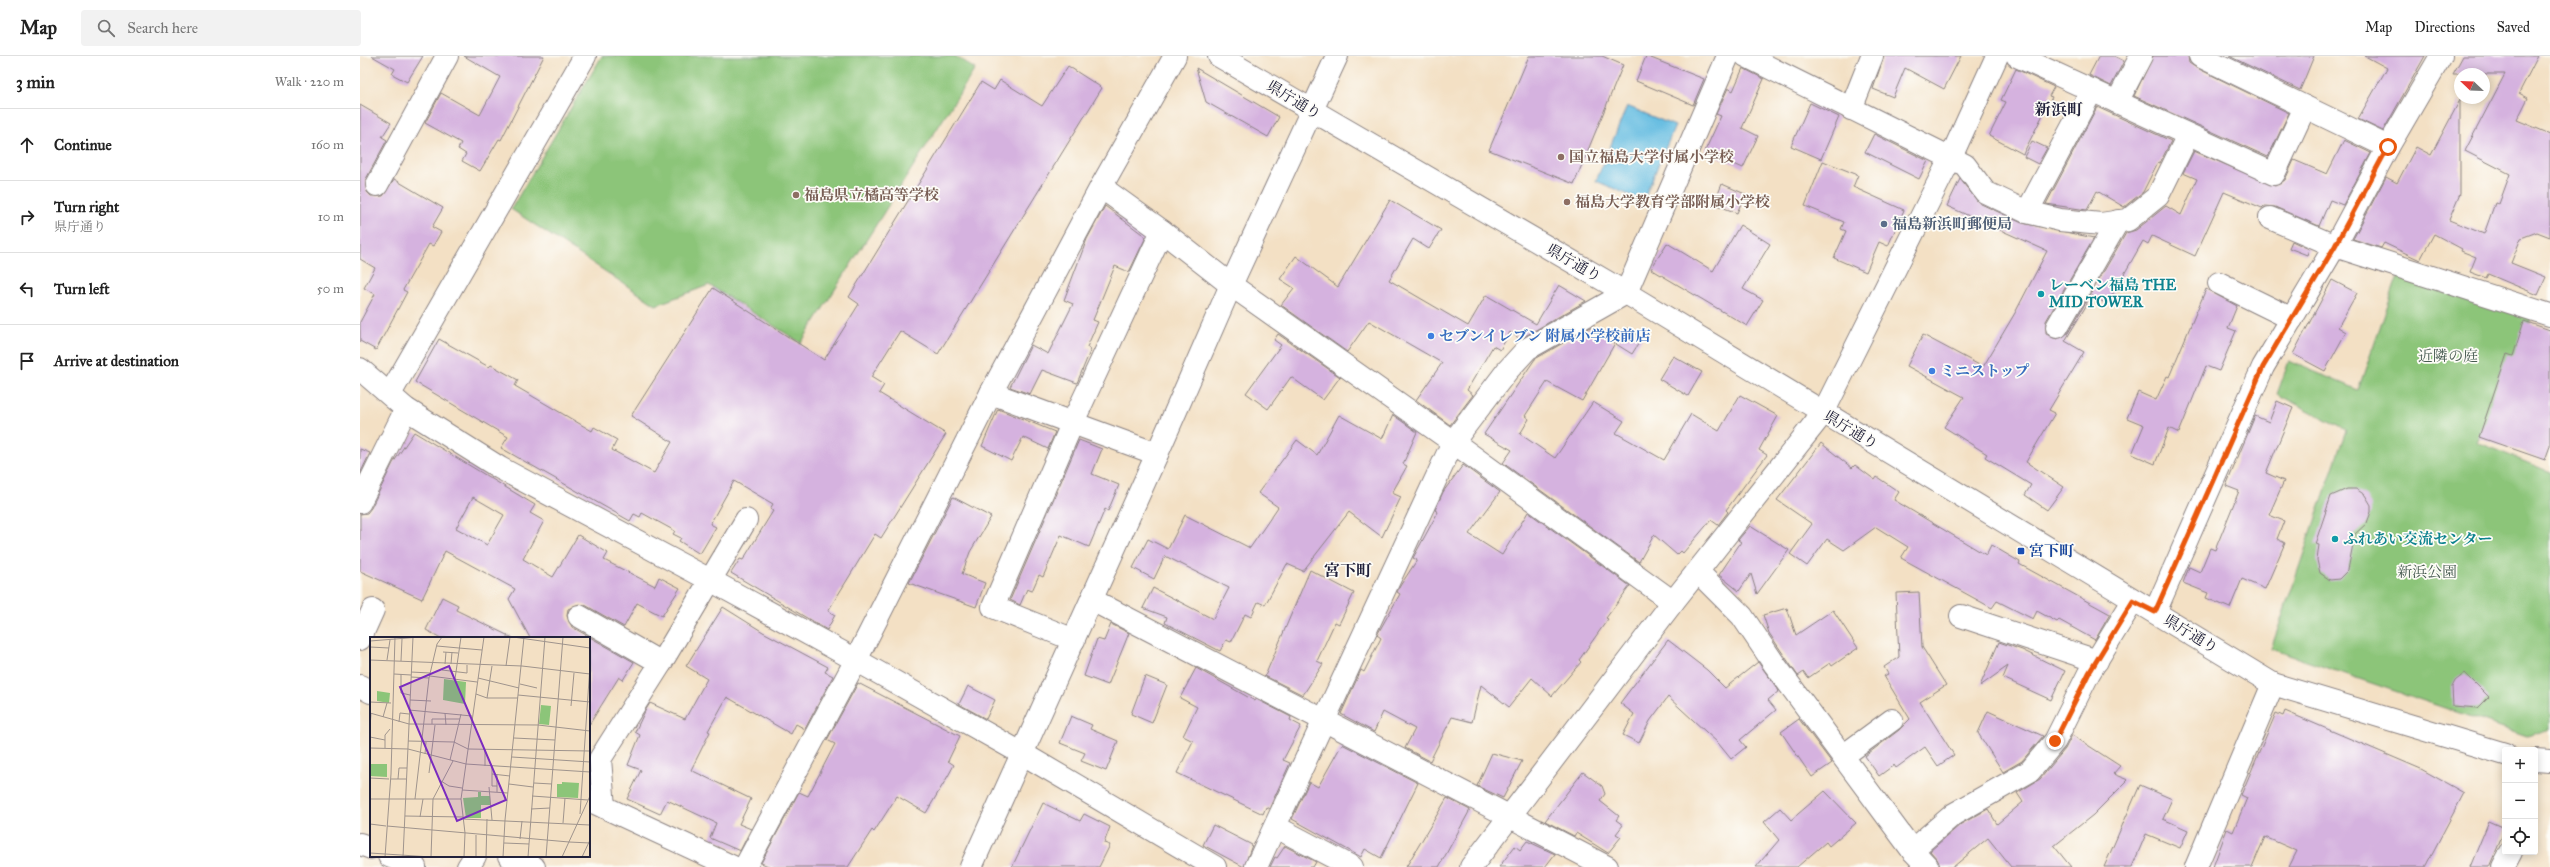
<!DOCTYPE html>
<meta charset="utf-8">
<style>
body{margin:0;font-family:"IM FELL Great Primer","Noto Serif JP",serif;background:#f2f2f2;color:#222}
.controls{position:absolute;right:12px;bottom:12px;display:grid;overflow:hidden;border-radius:4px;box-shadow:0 2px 10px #0003}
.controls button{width:36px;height:36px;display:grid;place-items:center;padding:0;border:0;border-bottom:1px solid #e0e0e0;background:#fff;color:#222;font:20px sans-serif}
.compass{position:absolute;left:2094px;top:12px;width:36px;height:36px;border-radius:50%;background:#fff;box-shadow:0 2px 10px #0003;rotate:293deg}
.stop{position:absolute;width:12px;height:12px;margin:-9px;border:3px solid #ea580c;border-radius:50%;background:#fff}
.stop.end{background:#ea580c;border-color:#fff;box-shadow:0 1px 4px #0008}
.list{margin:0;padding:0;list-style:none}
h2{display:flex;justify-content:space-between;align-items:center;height:52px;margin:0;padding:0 16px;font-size:17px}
h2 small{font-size:13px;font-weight:400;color:#767676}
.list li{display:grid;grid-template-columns:26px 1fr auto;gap:12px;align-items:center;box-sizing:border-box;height:72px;padding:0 16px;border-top:1px solid #e0e0e0}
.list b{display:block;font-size:15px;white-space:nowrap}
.list p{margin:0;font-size:13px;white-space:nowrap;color:#767676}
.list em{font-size:13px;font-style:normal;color:#767676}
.icon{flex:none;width:22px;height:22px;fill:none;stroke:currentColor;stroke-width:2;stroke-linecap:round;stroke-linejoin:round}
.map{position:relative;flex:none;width:2190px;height:811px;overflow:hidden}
header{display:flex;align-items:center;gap:24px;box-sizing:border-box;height:56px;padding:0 20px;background:#fff;border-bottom:1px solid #e0e0e0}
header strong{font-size:19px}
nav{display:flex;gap:22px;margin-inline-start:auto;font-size:14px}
.search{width:280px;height:36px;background:#f2f2f2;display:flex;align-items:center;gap:10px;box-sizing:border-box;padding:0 14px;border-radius:4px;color:#767676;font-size:15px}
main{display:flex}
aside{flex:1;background:#fff}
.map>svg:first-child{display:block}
</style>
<header>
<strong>Map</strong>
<div class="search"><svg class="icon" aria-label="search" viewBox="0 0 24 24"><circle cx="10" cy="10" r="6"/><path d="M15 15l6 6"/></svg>Search here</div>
<nav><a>Map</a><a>Directions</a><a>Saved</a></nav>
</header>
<main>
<aside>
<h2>3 min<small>Walk · 220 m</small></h2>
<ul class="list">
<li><svg class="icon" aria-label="ahead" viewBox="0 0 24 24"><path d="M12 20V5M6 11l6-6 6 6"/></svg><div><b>Continue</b></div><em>160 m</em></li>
<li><svg class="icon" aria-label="right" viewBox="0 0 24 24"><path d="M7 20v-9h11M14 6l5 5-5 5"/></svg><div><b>Turn right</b><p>県庁通り</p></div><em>10 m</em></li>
<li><svg class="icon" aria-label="left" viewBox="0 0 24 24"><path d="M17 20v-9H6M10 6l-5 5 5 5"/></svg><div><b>Turn left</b></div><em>50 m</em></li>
<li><svg class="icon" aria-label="arrive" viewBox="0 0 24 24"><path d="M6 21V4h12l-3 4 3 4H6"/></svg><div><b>Arrive at destination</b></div></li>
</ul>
</aside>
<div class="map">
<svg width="2190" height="811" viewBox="0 0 2190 811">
<rect width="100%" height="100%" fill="#fdfcf7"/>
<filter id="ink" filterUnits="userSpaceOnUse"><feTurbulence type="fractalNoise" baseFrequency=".025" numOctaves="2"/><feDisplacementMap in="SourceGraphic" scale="8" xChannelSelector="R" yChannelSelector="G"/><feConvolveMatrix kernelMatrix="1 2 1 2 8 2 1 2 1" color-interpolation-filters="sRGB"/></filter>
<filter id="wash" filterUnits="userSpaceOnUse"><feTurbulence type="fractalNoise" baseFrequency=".012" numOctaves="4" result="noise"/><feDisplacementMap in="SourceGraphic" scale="16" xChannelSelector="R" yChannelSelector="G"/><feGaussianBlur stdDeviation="0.9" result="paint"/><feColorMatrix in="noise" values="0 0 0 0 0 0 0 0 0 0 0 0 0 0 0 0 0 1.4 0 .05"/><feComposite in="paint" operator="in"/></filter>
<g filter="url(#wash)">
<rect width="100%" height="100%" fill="#f3e0c4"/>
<!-- green -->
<g fill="#8cc579" stroke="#57745a">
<path d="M242 0H595L615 13 441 287 349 229 296 249 151 153Z"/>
<path d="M2041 211 2175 254 2117 386 2190 416V673L2167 680 1911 593 1986 374 1917 338 1929 305 1998 334Z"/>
</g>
<!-- water -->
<path fill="#64bce1" stroke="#436f8e" d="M1267 50 1315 70 1283 145 1236 125Z"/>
<g id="blocks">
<!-- building -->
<g fill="#d5b2df" fill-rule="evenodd">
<path d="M12 0H63L47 26 32 18 35 13Z"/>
<path d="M104 0H184L141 84 139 83 120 115 102 105 106 98 98 93 101 87 65 67 81 37 120 59 140 21Z"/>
<path d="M1169 0H1242L1263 9 1214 128 1129 94Z"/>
<path d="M1286 0 1344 23 1333 49 1276 25Z"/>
<path d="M1524 0H1601L1584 33 1545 12 1533 41 1513 33Z"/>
<path d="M1739 0H1754L1764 5 1751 30 1729 19Z"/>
<path d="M1793 0H1828L1829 7 1835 11 1929 57 1908 101 1774 40Z"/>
<path d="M1869 0H1954L1940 34Z"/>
<path d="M2005 0H2065L2023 75 1998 63 2027 12Z"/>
<path d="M2103 0H2178L2159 37 2168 42 2157 64 2190 78V181L2177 176 2161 182 2151 207 2186 221 2178 239 2128 218 2126 222 2110 216 2116 201 2101 195 2102 193 2074 178 2060 204 2024 187 2021 192 1993 183 2026 121 2037 127 2056 91 2071 99 2100 44V138L2089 164 2124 178 2135 147 2139 148 2150 118 2105 95 2145 18H2093Z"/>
<path d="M708 10 742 32 578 298 540 275 511 321 524 329 519 337 586 378 521 482 515 478 489 521 468 555 475 559 467 574 371 517 380 503 383 504 413 455 410 453 413 448 374 425 350 468 356 471 340 498 319 485 321 482 313 478 315 475 282 457 280 461 274 458 270 465 141 392 148 381 55 326 79 283 129 311 131 309 158 324 155 330 232 375 234 371 257 384 252 394 294 417 312 386 271 360 353 232 464 304 499 248 489 241 621 26 634 34 640 24 682 50Z"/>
<path d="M836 12 919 61 908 81 846 46Z"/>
<path d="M1383 12 1404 23 1382 72 1398 80 1383 112 1345 95 1361 60 1356 58 1368 32 1373 35Z"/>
<path d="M1656 13 1694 31 1689 40 1692 41 1663 98 1629 80 1646 46 1641 44Z"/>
<path d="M1450 47 1479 61 1461 103 1431 90Z"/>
<path d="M0 49 31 67 22 81 27 84 6 123 7 136 11 140H23L34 123 83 152 72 171 81 176 73 190 69 188 43 234 47 236 16 294 0 285V266L15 238 4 232 15 212 0 203Z"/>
<path d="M1737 51 1811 85 1800 107 1798 106 1783 136 1764 151 1737 135 1727 154 1686 148Z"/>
<path d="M1514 78 1568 105 1559 123 1505 96Z"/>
<path d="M1984 84 2011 97 1983 149 1970 144 1959 170 1915 151 1904 150 1902 152 1864 136 1835 200 1792 180 1788 188 1783 185 1747 248 1732 240 1705 285 1724 296 1689 354 1695 357 1666 406 1704 431 1687 454 1665 439 1671 429 1625 401 1627 398 1584 371 1604 341 1547 310 1563 279 1623 311 1655 257 1687 195 1587 150 1600 123 1619 147 1662 167 1734 182 1686 265V278L1697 283 1708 277 1766 177 1776 174 1806 150 1821 159 1837 123 1823 117 1834 95 1915 130 1925 124 1934 104 1967 118Z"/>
<path d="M1672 85 1687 92 1678 108 1664 101Z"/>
<path d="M1463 105 1498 119 1493 131 1544 154 1528 190 1519 186 1506 216 1474 202 1486 175 1481 173 1484 166 1445 150Z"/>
<path d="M1362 128 1385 138 1377 157 1354 148Z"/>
<path d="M1030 144 1081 174 1069 193 1053 183 1029 224 1108 270 1126 239 1176 268 1199 229 1226 245 1160 283 1150 276 1140 294 1133 290 1107 334 1113 339 1090 369 1056 344 1082 307 1009 265 987 296 921 249 934 232 920 223 936 200 978 231Z"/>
<path d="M745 150 786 181 769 216 755 210 733 264 738 266 727 291 731 293 717 327 682 314 670 338 650 331 671 289 688 298 713 248 704 244 727 183Z"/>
<path d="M1380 169 1410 188 1383 233 1403 244 1387 270 1291 213 1307 187 1353 215Z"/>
<path d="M1932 185 1949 193 1947 199 1929 192Z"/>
<path d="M1972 224 1997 237 1978 271 1986 276 1965 315 1933 298Z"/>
<path d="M1846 233 1877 250 1868 272 1876 275 1859 315 1846 310 1819 377 1809 372 1795 408 1772 398 1784 369 1767 362 1778 336 1796 344 1807 320 1809 321Z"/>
<path d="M2164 265 2190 274V390L2185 404 2119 381 2147 298 2153 300Z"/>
<path d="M1231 271 1255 287 1222 345 1187 326 1165 360 1169 363 1160 378 1195 402 1233 346 1264 365 1256 377 1304 404 1331 358 1359 375 1380 339 1418 360 1399 394 1407 399 1366 454 1368 456 1358 469 1351 464 1323 497 1321 495 1317 499 1294 479 1279 506 1143 407 1152 394 1124 378 1175 303Z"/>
<path d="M1267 272 1282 282 1272 298 1256 288Z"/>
<path d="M918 278 980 321 963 344 931 321 908 353 886 337 921 289 914 284Z"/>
<path d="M1313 300 1342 316 1328 340 1299 323Z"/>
<path d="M1917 345 1933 352 1906 417 1924 425 1909 459 1924 465 1917 483 1925 487 1905 533 1882 523 1870 552 1846 542 1848 537 1823 527 1829 511 1840 516 1850 492 1855 494 1879 435 1866 430 1895 360 1909 366Z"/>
<path d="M638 353 695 376 688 393 663 381 651 405 622 390Z"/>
<path d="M979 359 1022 383 1033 359 1057 376 1043 408 1047 410 1032 437 1041 441 1022 481 989 456 943 515 927 508 905 549 898 546 891 561 885 558 871 586 866 584 860 595 805 567 807 561 783 552 793 532 853 563 869 532 805 500 794 523 773 512 788 483 808 493 825 459 890 492 918 451 898 437 937 384 957 399Z"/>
<path d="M54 376 175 449 170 457 184 465 163 503 193 521 218 479 248 497 244 504 295 530 299 521 320 532 302 560 277 547 264 571 225 549 219 548 208 553 207 560 212 571 274 606 263 624 259 621 229 669V582H170L149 543 155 533 85 495 62 543 0 515V458L7 457 11 452 33 407ZM113 441 144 459 127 489 96 472Z"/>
<path d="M719 384 742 393 732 418 759 429 748 455 745 453 729 491 701 479 683 521 679 519 672 535 667 533 660 549 650 544Z"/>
<path d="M1461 387 1492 412 1495 409 1515 424 1517 421 1539 436 1534 444 1626 499 1631 489 1660 506 1659 508 1750 558 1735 584 1699 564 1697 566 1677 555 1673 563 1637 545 1632 552 1541 502 1548 491 1516 471 1484 494 1467 483 1447 510 1430 498 1452 468 1417 444Z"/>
<path d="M0 393 10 397 0 418Z"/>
<path d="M1103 409 1140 436 1109 478 1142 499 1168 456 1270 530 1246 562 1248 563 1219 604 1221 606 1192 640 1172 622 1149 651 1121 629 1112 666 1092 661 1070 705 1045 692 1055 673 1023 656 1014 676 981 658 1001 614 1004 616 1021 582 1017 579 1040 538 1037 536 1040 530 1057 504 1053 502 1078 456 1075 454 1083 436Z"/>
<path d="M1987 433H1996L2005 439 2011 449V456L2007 467 1995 478 1988 514 1979 523 1970 524 1960 517 1957 504 1959 489 1955 488 1971 440Z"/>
<path d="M593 441 631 461 610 496 602 518 625 527 616 551 549 527Z"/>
<path d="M1390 470 1429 494 1397 538 1391 518 1379 535 1359 519 1381 486 1378 484Z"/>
<path d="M950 514 994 537 979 568 975 566 957 605 963 608 943 639 905 620Z"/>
<path d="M1559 536 1562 591 1586 629 1560 646 1594 699 1578 710 1565 691 1536 712 1534 709 1519 720 1505 700 1539 674 1550 663 1524 620 1528 618 1524 611 1539 601 1536 537Z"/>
<path d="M82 541 98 549 96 554 153 582H81L66 574Z"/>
<path d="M363 551 403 576 468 611 465 616 473 620 445 673 436 668 431 678 367 641 348 675 350 676 331 714 391 743 379 768 391 773 380 795 350 782 356 767 307 744 300 758 267 743 281 714 268 709 280 679 275 676 285 655 290 647 325 663 347 623 326 610Z"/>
<path d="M1427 552 1436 579 1473 554 1498 592 1472 610 1470 607 1448 622 1444 616 1438 620 1409 577 1403 559Z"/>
<path d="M751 568 769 577 748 629 724 620 737 583 744 585Z"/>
<path d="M1308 584 1347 614 1365 632 1398 606 1419 635 1408 644 1416 654 1380 684 1386 691 1371 703 1358 687 1308 641 1290 665 1279 687 1263 679 1274 658 1260 647Z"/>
<path d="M1639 586 1662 594 1705 615 1691 644 1643 622 1648 610 1620 630Z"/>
<path d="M836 612 895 645 896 643 931 661 930 664 941 670 923 704 930 707 926 716 909 753 906 751 903 758 817 717 833 685 823 680 837 651 820 642Z"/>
<path d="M2105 617 2129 641 2118 652 2093 650 2092 631 2095 625Z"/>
<path d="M785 620 807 629 792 667 771 658Z"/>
<path d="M498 627 600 680 588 705 594 709 588 720 566 757 537 740 514 776 512 774 488 811H411L401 807 439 736 448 740 475 688 467 684Z"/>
<path d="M608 630 635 644 626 663 599 648Z"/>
<path d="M1628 655 1683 680 1662 705 1643 716 1618 677Z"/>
<path d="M1925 655 2061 713 2104 737 2065 811H1929L1937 795 1905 781 1892 811H1853L1867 773 1873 776 1887 742 1881 739 1916 657 1923 660Z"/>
<path d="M711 660 732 669 730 673 758 685 746 715 721 705 725 697 700 687Z"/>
<path d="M1439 663 1472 707 1452 721 1421 676Z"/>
<path d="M1712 679 1760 710 1753 718 1768 724 1733 759 1694 790 1711 811H1651L1628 782 1593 811H1580L1577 803 1570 795 1601 768 1628 753 1637 768 1663 746 1657 737 1680 723 1705 693Z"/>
<path d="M982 688 1058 727 1021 802 1005 793 1001 801 932 763 949 726 958 731Z"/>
<path d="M1132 697 1162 705 1143 742 1117 730Z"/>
<path d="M1223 716 1242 730 1245 738 1240 745 1259 760 1256 764 1263 769 1256 778 1261 781 1248 797 1216 777 1214 780 1185 765Z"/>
<path d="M1780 729 1812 743 1803 763 1828 774 1820 792 1786 778 1772 811H1744Z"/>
<path d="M1465 735 1496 767 1469 790 1466 786 1437 811H1396L1419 784 1404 766 1420 752 1431 764Z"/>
<path d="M1087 742 1110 754 1079 811H1046Z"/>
<path d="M683 747 720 765 724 758 750 771 744 787 750 789 739 811H652Z"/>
<path d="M2129 765 2145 772V774L2129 811H2110Z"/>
<path d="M853 769 892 789 884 811 843 789Z"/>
<path d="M1167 785 1195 798 1185 811H1139L1155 790 1160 794Z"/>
<path d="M925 790 956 806 953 811H910L915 801 917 802Z"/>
</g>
</g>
</g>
<g filter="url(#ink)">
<use href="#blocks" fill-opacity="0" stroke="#8a8180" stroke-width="1"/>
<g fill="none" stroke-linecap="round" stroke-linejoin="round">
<defs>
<g id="minor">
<path d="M859 0 1266 237 1913 628 2145 698"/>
<path d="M1386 0 1605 109 1625 136 1667 156 1700 164 1741 168 1768 164 1798 140 1828 79"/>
<path d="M1657 0 1914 118 1945 51"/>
<path d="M1840 0 2028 91"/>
<path d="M1757 46 1781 0"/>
<path d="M1491 53 1512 0"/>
<path d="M17 129 87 0"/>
<path d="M741 131 802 175 871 229 1093 386 1313 546"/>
<path d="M1667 156 1732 34"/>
<path d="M1910 162 1975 190 2190 259"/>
<path d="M1859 227 1932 263"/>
<path d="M1697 271 1758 165"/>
<path d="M0 313 46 353 140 412 350 524 496 604 663 698 855 811"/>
<path d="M631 337 797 398"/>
<path d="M30 338 225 0"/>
<path d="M0 446 46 353"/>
<path d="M1338 516 1382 560 1415 609 1552 794 1568 811"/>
<path d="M732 544 1247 811"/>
<path d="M1795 556 1903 311 1975 190 2028 91 2081 0"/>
<path d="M219 560 301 607"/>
<path d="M1601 560 1737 605"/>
<path d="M0 583 13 554"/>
<path d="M714 584 633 551 712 368 802 175"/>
<path d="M0 630 11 636"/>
<path d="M1483 700 1532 664"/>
<path d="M2175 704 2190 705"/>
<path d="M231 745 373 811"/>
<path d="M244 751 240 703 301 607 386 464"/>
<path d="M916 771 992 811"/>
<path d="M0 788 11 792"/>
<path d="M1552 794 1594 758 1670 715 1695 685 1729 617 1773 545"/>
<path d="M29 800 55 811"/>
<path d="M149 800 174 811"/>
<path d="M108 811 115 800"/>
<path d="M385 811 496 604 631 337 741 131 815 0"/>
<path d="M611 811 797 398 871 229 977 0"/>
<path d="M896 811 1093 386 1147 315 1167 293 1266 237 1368 0"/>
<path d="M1111 811 1313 546 1463 357 1591 101 1637 0"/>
<path d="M1836 811 1913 628"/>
<path d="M2143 811 2151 796"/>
</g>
</defs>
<!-- minor casing -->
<use href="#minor" stroke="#8a8180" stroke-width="24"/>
<!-- minor -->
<use href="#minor" stroke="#fff" stroke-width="22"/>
</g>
</g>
<g fill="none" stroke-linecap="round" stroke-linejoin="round" filter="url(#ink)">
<!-- route -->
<path stroke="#ea580c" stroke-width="5" d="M1695 685 1729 617 1773 545 1795 556 1903 311 1975 190 2028 91"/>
</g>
<!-- markers -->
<g fill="#8d6e63" stroke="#fdfcf7" stroke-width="1.5">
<circle cx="1201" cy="101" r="4"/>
<circle cx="436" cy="139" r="4"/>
<circle cx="1207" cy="146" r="4"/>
</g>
<circle fill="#5c6f8a" stroke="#fdfcf7" stroke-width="1.5" cx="1524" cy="168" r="4"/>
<g fill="#0f9aa8" stroke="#fdfcf7" stroke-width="1.5">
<circle cx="1681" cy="238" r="4"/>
<circle cx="1975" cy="483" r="4"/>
</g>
<g fill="#3f7fe0" stroke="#fdfcf7" stroke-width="1.5">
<circle cx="1071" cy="280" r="4"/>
<circle cx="1572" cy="315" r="4"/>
</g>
<rect fill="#1a4fb4" stroke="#fdfcf7" stroke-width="1.5" x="1657" y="491" width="8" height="8" rx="2"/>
<g text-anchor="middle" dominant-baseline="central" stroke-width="3.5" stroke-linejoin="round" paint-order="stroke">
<!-- street labels -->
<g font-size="15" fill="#22223b" stroke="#fdfcf7">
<text transform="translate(934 44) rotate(31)">県庁通り</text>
<text transform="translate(1214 207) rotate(30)">県庁通り</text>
<text transform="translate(1491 374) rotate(31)">県庁通り</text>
<text transform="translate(1831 578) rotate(31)">県庁通り</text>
</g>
<!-- education labels -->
<g font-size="15" font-weight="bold" fill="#785e54" stroke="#fdfcf7" text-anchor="start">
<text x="1209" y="101">国立福島大学付属小学校</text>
<text x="444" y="139">福島県立橘高等学校</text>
<text x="1215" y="146">福島大学教育学部附属小学校</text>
</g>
<!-- service labels -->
<g font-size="15" font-weight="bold" fill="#4e5e75" stroke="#fdfcf7" text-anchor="start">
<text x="1532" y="168">福島新浜町郵便局</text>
</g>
<!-- culture labels -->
<g font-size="15" font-weight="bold" fill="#0d838f" stroke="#fdfcf7" text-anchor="start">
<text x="1689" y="229">レーベン福島 THE<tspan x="1689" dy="17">MID TOWER</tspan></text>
<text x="1983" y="483">ふれあい交流センター</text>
</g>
<!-- shop labels -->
<g font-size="15" font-weight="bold" fill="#366cbe" stroke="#fdfcf7" text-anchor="start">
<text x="1079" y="280">セブンイレブン 附属小学校前店</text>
<text x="1580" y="315">ミニストップ</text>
</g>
<!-- park labels -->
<g font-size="15" fill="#475b51" stroke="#fdfcf7">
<text x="2088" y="300">近隣の庭</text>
<text x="2067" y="516">新浜公園</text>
</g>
<!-- transit labels -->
<g font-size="15" font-weight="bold" fill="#164399" stroke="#fdfcf7" text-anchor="start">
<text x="1669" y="495">宮下町</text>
</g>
<!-- neighbourhood labels -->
<g font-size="16" font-weight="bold" fill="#22223b" stroke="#fdfcf7">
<text x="1699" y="53">新浜町</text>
<text x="988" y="514">宮下町</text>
</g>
</g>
<!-- overview -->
<g transform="translate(10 581)">
<rect width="220" height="220" fill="#f3e0c4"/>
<path d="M74 42 96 45 95 67 73 63ZM7 54 20 56 19 66 7 64ZM171 68 181 69 179 88 169 87ZM0 127H17V140L0 139ZM192 145 209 146 208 161 187 160V147H192ZM108 155H111V159H120V168H111V181H96L93 161 108 160Z" fill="#8cc579"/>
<path fill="none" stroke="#9f948d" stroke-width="1" d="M143 0 220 11M0 4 50 0M67 9 89 11M0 10 19 11M89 11 112 13M73 15 88 16M0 23 152 29 220 37M17 23 20 3M31 24 32 2M75 27 76 15M81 27 82 15M136 29 140 0M72 33 97 36V28M41 35 60 36M24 37 41 38M31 37V56L40 58M60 39 107 45M41 40 59 41M108 41 149 51M85 42 91 0M150 47 167 51M106 57 117 61H148M148 58 220 65M117 61 122 29M40 63 61 64M0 65 21 66M201 69 204 36M39 73 102 79M0 76 39 87 168 88 220 94M75 76 76 88M13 80 17 66M29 85 30 76 39 77M62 87V82H90M0 91 1 76M0 100 15 103M144 101 185 103M38 104 84 105 98 112 220 114M0 111 38 112 96 127 220 135M15 111V98L20 92M55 117 56 105M142 120 220 125M80 123 91 77M115 129V112M122 129V149H127M59 136 65 88M122 137 140 139M0 141 19 142M21 142H36M28 142 29 131H37M71 144 79 149 92 151M164 146 182 147M139 147 163 150M119 150 122 183M92 153 138 156M127 155V138M162 159 218 163M0 162H91M45 162 59 41 67 7 72 0M161 172 180 171M210 177 220 28M35 179 93 180M50 180 53 162M93 182 220 188M193 186 195 161M0 187 16 189M17 189 199 205M106 198V220M150 202 152 184M199 205 220 206M134 206 159 207M0 216 61 220M15 220 21 137 25 0M33 220 43 0M61 220 63 162 83 124M94 220 95 196 91 162 114 0M116 220 117 182M133 220 135 183 154 0M158 220 175 0M176 220 193 0M192 220 220 159M212 220 220 203"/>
<path fill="#7b2cbf" fill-opacity="0.15" stroke="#7b2cbf" stroke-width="2" d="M79 29 136 163 87 184 30 50Z"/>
<rect width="220" height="220" fill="none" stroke="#22223b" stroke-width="2"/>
</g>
</svg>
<div class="controls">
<button>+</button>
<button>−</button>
<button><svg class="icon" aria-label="locate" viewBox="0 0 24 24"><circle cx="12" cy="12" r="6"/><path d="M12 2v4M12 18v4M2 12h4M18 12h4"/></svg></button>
</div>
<svg class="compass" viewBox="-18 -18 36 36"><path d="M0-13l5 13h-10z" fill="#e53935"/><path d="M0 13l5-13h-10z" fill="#767676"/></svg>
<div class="stop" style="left:2028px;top:91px"></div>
<div class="stop end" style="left:1695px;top:685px"></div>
</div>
</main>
